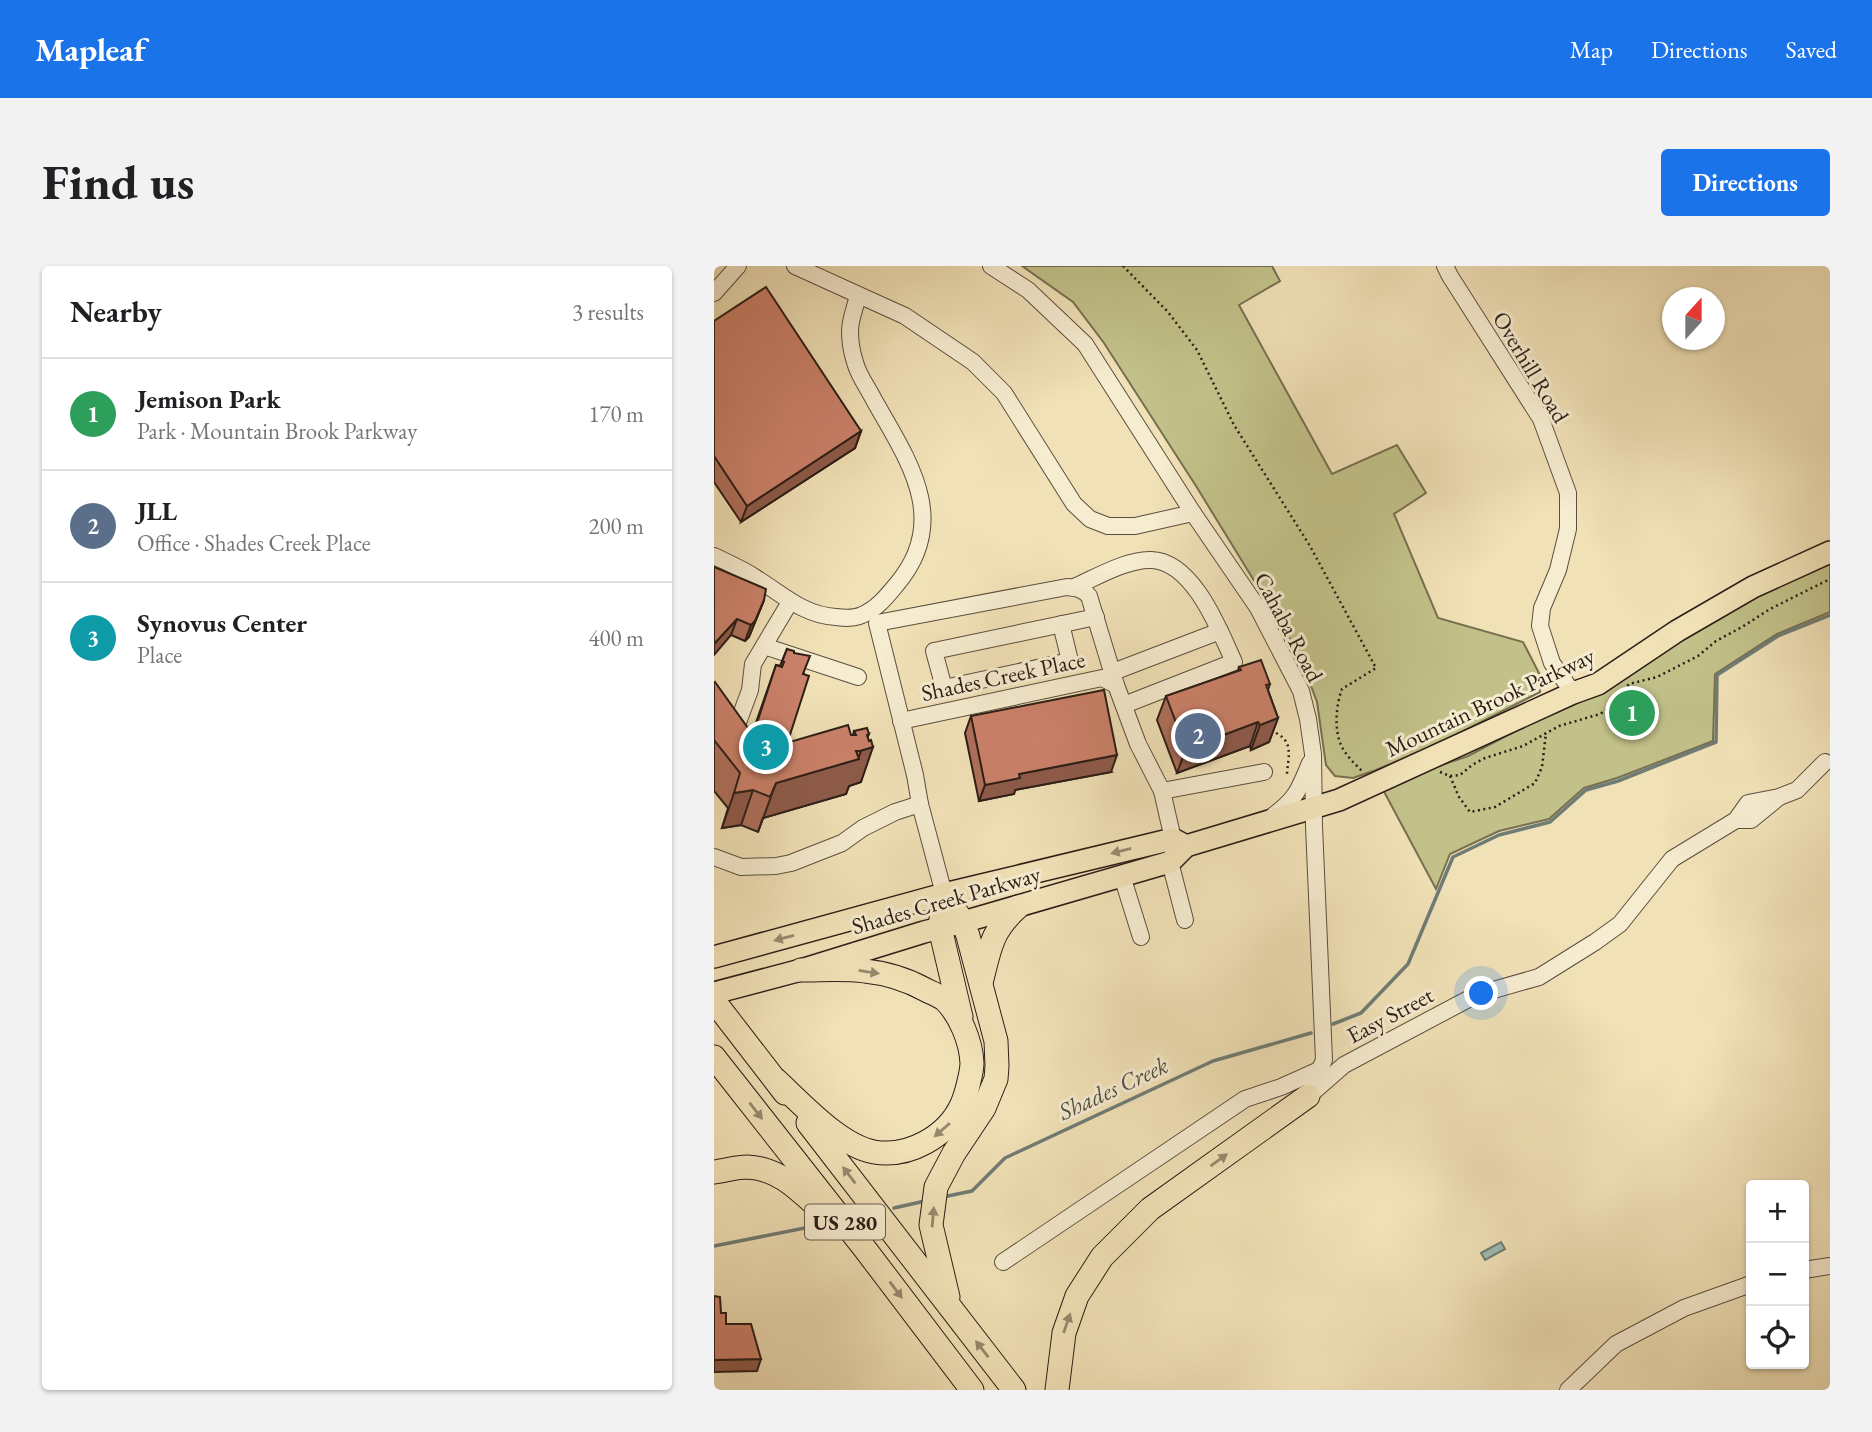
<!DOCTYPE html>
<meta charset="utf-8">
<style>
body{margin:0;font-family:"EB Garamond",serif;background:#f2f2f2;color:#202124}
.controls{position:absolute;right:21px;bottom:21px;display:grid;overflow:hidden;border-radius:7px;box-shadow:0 2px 5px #0004}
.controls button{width:63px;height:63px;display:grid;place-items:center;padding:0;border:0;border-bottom:2px solid #e0e0e0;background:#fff;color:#202124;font:35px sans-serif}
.compass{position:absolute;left:948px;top:21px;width:63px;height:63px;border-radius:50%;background:#fff;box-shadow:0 2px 5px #0004;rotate:21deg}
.you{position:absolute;left:768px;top:728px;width:24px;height:24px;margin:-18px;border:5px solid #fff;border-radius:50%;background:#1a73e8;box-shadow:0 0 0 10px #1a73e833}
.badge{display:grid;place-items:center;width:46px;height:46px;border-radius:50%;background:#1a73e8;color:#fff;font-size:23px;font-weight:700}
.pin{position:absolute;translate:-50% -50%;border:4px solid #fff;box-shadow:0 2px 7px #0006}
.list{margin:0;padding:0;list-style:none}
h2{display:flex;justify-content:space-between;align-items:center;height:91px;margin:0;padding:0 28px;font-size:30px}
h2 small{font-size:23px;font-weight:400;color:#757577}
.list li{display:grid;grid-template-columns:46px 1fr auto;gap:21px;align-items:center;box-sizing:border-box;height:112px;padding:0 28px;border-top:2px solid #e0e0e0}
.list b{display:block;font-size:26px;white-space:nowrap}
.list p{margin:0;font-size:23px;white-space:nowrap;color:#757577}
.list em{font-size:23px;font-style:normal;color:#757577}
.icon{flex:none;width:38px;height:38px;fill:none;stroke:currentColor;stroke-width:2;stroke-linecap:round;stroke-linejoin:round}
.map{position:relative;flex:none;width:1116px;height:1124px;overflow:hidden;border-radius:7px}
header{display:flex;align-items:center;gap:42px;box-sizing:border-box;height:98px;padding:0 35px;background:#1a73e8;color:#fff}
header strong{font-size:33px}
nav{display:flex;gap:38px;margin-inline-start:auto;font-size:24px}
.intro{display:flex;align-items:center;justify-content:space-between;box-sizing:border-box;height:168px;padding:0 42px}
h1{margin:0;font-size:49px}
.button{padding:18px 32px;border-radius:7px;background:#1a73e8;color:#fff;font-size:24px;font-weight:700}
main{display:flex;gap:42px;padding:0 42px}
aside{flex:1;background:#fff;border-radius:7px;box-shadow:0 2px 5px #0004}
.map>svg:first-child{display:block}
</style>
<header>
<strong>Mapleaf</strong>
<nav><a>Map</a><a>Directions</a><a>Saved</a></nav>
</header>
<div class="intro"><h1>Find us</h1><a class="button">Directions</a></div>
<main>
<aside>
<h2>Nearby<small>3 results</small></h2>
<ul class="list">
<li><span class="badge" style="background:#2e9e5b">1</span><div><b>Jemison Park</b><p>Park · Mountain Brook Parkway</p></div><em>170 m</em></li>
<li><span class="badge" style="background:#5c6f8a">2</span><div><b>JLL</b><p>Office · Shades Creek Place</p></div><em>200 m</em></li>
<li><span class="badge" style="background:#0f9aa8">3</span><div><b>Synovus Center</b><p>Place</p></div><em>400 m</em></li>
</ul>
</aside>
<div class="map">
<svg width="1116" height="1124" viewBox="0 0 1116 1124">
<rect width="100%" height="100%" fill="#f1e1b7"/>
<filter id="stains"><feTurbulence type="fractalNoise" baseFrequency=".00286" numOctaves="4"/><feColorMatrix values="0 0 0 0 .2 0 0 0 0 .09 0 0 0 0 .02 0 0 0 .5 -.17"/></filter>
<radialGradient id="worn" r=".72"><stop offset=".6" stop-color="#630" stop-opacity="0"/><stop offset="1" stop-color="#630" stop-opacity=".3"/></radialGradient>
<!-- green -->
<g fill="#c2c189" stroke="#766f50" stroke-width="2">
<path d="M308 0H558L566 15 525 39 618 208 683 179 712 227 680 248 724 352 809 376 827 411 826 426 722 479 662 504 639 512 621 510 612 499 603 436 585 388 482 220 390 77 359 36Z"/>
<path d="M1116 293V346L1063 368 1001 408 999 475 903 512 870 522 835 553 785 565 736 588 722 623 667 520 754 490 890 419 1052 323Z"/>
</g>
<!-- water -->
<path fill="#9cbcb5" stroke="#6f7c75" stroke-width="2" d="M787 976 791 983 771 994 767 987Z"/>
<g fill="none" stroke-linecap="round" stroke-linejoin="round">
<!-- stream -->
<g stroke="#6f7c75" stroke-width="3.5">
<path d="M619 758 647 747 694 698 739 591 785 569 836 556 872 524 904 515 1002 476 1003 409 1064 370 1116 349"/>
<path d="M229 931 258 925 291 892 499 795 597 767"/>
<path d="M180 942 211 935"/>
<path d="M0 980 106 959"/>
</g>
<defs>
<g id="minor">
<path d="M81 0 191 50 259 96 290 127 360 238 376 253 394 260H421L479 247"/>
<path d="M277 0 314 24 371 78 479 247 544 342 587 425 594 453 599 488 600 560 610 794 594 830"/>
<path d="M731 0 736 10 827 153 854 227V263L844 304 828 342 826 360 838 397 859 427"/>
<path d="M0 27 24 0"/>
<path d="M0 290C14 297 29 303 42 312 68 328 89 349 122 351 130 352 139 353 148 349 163 343 173 330 183 318 237 254 194 194 160 134 154 122 144 109 141 96 138 87 136 74 136 65 136 53 142 40 144 29"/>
<path d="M360 321C381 312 413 293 437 294 479 295 505 363 520 396L410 439"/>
<path d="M347 358 356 395 230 422 220 385 382 351"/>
<path d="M50 380 144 411"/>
<path d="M399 406 506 365"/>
<path d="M187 455 388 412 402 419 424 478 448 525 459 573"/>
<path d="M22 462 36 424 39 398 76 336"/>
<path d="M448 525 550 506"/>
<path d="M560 549C583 532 585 523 596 497"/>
<path d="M1022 554H1037L1064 532"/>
<path d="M0 591 27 601 62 600 77 597 128 577 149 562 181 546 206 538"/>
<path d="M456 596 471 654"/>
<path d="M408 610 427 671"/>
<path d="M230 628 206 538 201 509 163 357 353 321C362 322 369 323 375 330L402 419"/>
<path d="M598 827 630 799 762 729 825 711 881 676 906 658 958 593 1022 554 1034 537 1065 531 1083 524 1111 496"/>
<path d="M289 996 531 833 567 821 605 804"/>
<path d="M1090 1004 1116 1000"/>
<path d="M854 1124 902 1078 970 1042 1037 1018"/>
</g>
<g id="major">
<path d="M0 691 230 628 459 573 472 580"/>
<path d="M0 727 87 704 210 666 249 656 456 596 472 580 625 534 859 427 884 418 963 365 1039 321 1116 286"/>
</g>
<g id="highway">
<path d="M230 628 249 656 254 670 282 775 283 800 282 813 270 842 240 887 222 921 217 959 234 1031"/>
<path d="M230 628 226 662 247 751"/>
<path d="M268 713C276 681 278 664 304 641"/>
<path d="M0 735 71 827"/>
<path d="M0 791 151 983 258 1124"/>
<path d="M62 814C88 838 126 880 160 886 195 892 234 870 248 838 252 830 258 805 258 797 257 775 246 749 231 734 226 730 218 727 212 724 194 714 171 707 151 705 130 702 108 704 87 704"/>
<path d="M94 857 300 1124"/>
<path d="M0 906C11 905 22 901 33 901 65 902 86 925 108 945"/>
<path d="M343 1124 350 1067 363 1030 388 991 436 943 594 830"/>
</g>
</defs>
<!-- minor casing -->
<use href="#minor" stroke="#5c4e3e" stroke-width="18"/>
<!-- major casing -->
<use href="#major" stroke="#2b1d16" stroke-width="24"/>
<!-- highway casing -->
<use href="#highway" stroke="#2b1d16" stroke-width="25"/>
<!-- path -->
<g stroke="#2b1d16" stroke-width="2.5" stroke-dasharray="2 3.5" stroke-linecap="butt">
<path d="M409 0 454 46 483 84 520 159 596 280 662 402 628 423C622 439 620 463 627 479 632 490 641 498 649 506"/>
<path d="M562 467C580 476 574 491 573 508L574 510"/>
<path d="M726 506 736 510 746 509 758 499 771 492 809 480 845 460 886 448 895 442 915 418 943 411 984 390 1002 375 1028 361 1056 343 1116 313"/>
<path d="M736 510 745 531 756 546 781 541 821 517 828 501 832 467"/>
</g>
<!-- minor -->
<use href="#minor" stroke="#f6ecd0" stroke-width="16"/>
<!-- major -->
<use href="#major" stroke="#f1e1b7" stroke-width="21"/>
<!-- highway -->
<use href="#highway" stroke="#f1e1b7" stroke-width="23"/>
</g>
<!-- wall -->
<g fill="#af6f5b" stroke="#2b1d16" stroke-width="2">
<path d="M0 55 147 165 141 182 27 256 0 216Z"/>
<path d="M0 301 50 334 35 371 31 375 17 369Z"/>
<path d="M73 383 80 387 90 408 74 475 76 476 137 469H139L140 465 154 472 147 516 135 520 132 528 49 552 44 566 27 559 8 562 14 542 0 525V417L38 468 62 399 66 400Z"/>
<path d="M525 401 556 418 554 424 564 452 555 476 537 484 536 480 463 507 443 454 452 430 524 405Z"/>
<path d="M257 450 397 506 301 524 300 528 265 535 251 467Z"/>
</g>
<!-- shaded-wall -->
<g fill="#8e5a4a" stroke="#2b1d16" stroke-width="2">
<path d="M147 165 141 182 27 256 33 240Z"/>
<path d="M50 334 35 371 31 375 37 359Z"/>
<path d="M23 353 17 369 0 389V378Z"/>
<path d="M564 452 555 476 537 484 546 459Z"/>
<path d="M544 456 536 480 463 507 472 483Z"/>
<path d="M155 468 149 484 159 481 147 516 135 520 132 528 49 552 44 566 62 517 144 493 153 469Z"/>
<path d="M403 489 397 506 301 524 300 528 265 535 271 519 305 508Z"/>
<path d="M39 524 27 559 8 562 20 527Z"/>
<path d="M47 1093 43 1105 0 1106V1094Z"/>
</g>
<!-- building -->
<g fill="#cb816a" stroke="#2b1d16" stroke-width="2">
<path d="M52 21 147 165 33 240 0 190V55Z"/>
<path d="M0 301 52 323 50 334 41 355 37 359 23 353 0 378Z"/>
<path d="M73 383 80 385V387L96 390 89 408 95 410 74 475 76 476 134 459 137 469H142L140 465 153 462 155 468 153 469 155 475 157 474 159 481 146 485H142L145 493 62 517 56 531 39 524 20 527 26 507 0 474V417L1 416 39 469 62 399 68 401 70 396H68Z"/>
<path d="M547 394 556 418 552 419 564 452 546 459 544 456 472 483 452 430 527 404 525 401Z"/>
<path d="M390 424 403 489 305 508 306 512 271 519 257 450Z"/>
<path d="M0 1030 6 1031 7 1047H12V1058H37L47 1093 0 1094Z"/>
</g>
<!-- one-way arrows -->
<defs><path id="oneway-solid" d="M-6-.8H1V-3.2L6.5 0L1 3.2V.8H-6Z" transform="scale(1.75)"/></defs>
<g fill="#98896f">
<use href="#oneway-solid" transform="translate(407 585) rotate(166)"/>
<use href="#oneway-solid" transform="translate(70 672) rotate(165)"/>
<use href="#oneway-solid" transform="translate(155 706) rotate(9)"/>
<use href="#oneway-solid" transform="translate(42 845) rotate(52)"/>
<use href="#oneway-solid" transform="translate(228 864) rotate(139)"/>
<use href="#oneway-solid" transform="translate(505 894) rotate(-36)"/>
<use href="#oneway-solid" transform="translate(135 909) rotate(-127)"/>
<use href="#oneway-solid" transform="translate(219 951) rotate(-85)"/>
<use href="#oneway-solid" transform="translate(182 1024) rotate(53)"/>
<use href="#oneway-solid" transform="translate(353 1057) rotate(-71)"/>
<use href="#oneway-solid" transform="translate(268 1083) rotate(-128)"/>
</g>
<g text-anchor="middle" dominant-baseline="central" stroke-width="6" stroke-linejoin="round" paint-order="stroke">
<!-- shield labels -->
<rect fill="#f6ecd0" stroke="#685b4e" stroke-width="2" x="91" y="938.5" width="80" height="35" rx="5"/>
<g font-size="21" font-weight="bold" fill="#2b1d16">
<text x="131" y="956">US 280</text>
</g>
<!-- street labels -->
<g font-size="23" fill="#2b1d16" stroke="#f6ecd0">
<text transform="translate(817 101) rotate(59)">Overhill Road</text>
<text transform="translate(575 361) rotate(62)">Cahaba Road</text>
<text transform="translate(289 410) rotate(-12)">Shades Creek Place</text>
<text transform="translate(776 436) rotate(-25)">Mountain Brook Parkway</text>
<text transform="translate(232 634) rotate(-16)">Shades Creek Parkway</text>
<text transform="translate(676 749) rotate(-28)">Easy Street</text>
</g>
<!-- water labels -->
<g font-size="24" font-style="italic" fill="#4d4d46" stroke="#f6ecd0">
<text transform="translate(399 822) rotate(-25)">Shades Creek</text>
</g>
</g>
<rect width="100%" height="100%" filter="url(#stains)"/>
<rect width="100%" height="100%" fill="url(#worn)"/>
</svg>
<div class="controls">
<button>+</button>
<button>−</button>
<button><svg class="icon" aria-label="locate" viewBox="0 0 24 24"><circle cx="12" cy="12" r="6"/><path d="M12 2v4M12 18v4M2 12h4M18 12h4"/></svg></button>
</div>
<svg class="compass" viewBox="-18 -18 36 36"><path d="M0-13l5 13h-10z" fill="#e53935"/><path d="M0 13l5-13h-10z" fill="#757577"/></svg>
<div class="you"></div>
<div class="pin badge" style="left:918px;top:447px;background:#2e9e5b">1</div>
<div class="pin badge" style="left:484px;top:470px;background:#5c6f8a">2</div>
<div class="pin badge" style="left:52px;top:481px;background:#0f9aa8">3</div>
</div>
</main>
